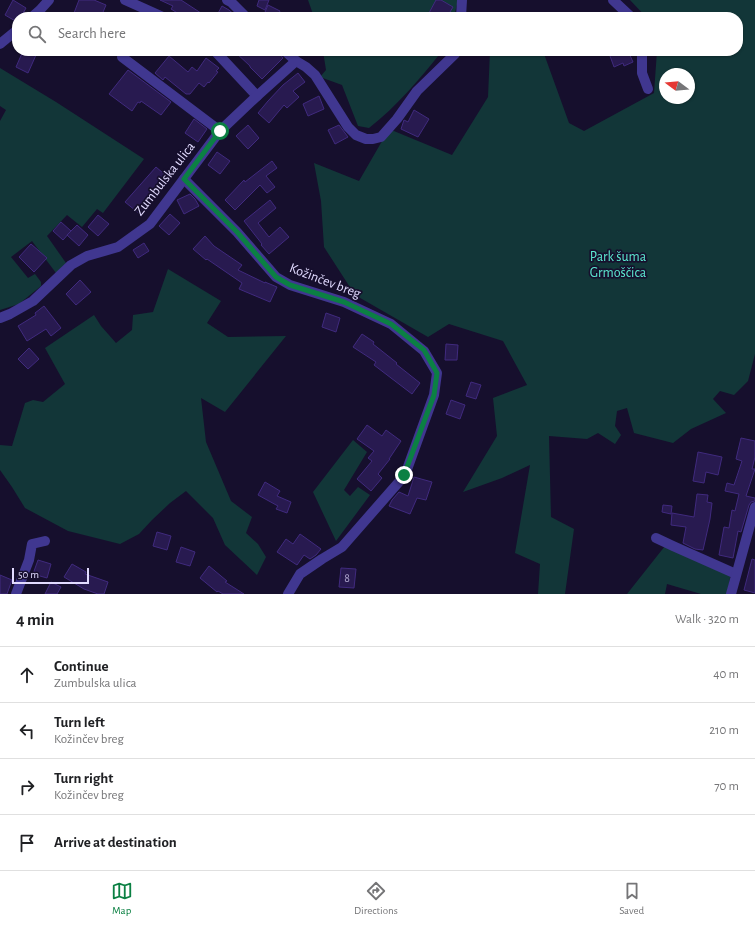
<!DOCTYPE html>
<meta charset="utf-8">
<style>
body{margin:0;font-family:"Alegreya Sans",sans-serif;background:#f6f6f6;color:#202124}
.compass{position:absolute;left:659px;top:68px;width:36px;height:36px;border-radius:50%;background:#fff;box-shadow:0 1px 3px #0004;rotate:286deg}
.scale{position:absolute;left:12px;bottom:10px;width:77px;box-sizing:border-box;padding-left:4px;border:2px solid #e2dbff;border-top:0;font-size:11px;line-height:14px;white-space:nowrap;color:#e2dbff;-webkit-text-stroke:3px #160f2d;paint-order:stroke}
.stop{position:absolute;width:12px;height:12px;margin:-9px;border:3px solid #0b8043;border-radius:50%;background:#fff}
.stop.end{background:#0b8043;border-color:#fff;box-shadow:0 1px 4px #0008}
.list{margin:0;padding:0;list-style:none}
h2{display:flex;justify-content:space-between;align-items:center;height:52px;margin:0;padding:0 16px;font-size:17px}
h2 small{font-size:13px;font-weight:400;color:#757577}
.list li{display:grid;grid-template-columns:26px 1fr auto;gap:12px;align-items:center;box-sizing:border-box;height:56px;padding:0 16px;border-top:1px solid #e0e0e0}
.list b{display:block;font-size:15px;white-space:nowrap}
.list p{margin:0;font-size:13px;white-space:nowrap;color:#757577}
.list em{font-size:13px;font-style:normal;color:#757577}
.icon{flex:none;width:22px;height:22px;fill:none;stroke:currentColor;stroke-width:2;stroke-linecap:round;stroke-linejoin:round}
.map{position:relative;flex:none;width:755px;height:594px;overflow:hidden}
.search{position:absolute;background:#fff;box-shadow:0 1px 3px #0004;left:12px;right:12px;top:12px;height:44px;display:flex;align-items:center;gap:10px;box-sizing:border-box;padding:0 14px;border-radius:16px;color:#757577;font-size:15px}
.sheet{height:276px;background:#fff}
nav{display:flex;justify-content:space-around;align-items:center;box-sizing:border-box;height:56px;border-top:1px solid #e0e0e0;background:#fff;font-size:11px;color:#757577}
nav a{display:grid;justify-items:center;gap:2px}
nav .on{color:#0b8043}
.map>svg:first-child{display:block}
</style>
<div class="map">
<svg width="755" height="594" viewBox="0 0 755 594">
<rect width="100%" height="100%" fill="#160f2d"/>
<!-- green -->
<g fill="#123638" fill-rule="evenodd">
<path d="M308 0H458L454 17H314Z"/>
<path d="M630 0H755V354L748 381 734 395 720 391 713 399 726 413 691 429 673 443 634 433 627 408 617 411 615 426 621 435 615 444 598 433 587 439 549 436 551 517 574 529 565 594H538L540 564 515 553 530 465 502 478 463 492 497 436 493 398 527 385 503 341 449 324 428 337 355 295 324 247 321 201 314 163 359 181 389 129 452 155 488 97 490 51H543L569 123 584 131 654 93 657 51H738V17H646ZM665 74H689V98H665Z"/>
<path d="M323 51H442C420 79 397 106 369 128L358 126 342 85 320 77 326 70Z"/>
<path d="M0 68 56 102 144 159 103 213 97 209 82 227 67 215 47 236 66 263 56 273 32 241 11 257 28 278 35 274 41 282V286L19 304 0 310V121L6 110 0 106Z"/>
<path d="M168 269 221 301 207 323 228 337 286 336 225 412 201 398 206 442 231 501 252 517 246 533 258 544 266 557 257 575 225 545 213 518 186 491 170 503 152 520 139 534 120 544 68 531 25 508 12 487 0 470V445L12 446 25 403 33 400 43 402 65 384 45 348 94 315 101 326 116 343 132 330 133 315 153 312Z"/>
<path d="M353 440 367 452 344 490 350 496 358 487 370 495 336 541 313 492Z"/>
<path d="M665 546 730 574V578L727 594H701L667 584 665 594H627Z"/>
</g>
<!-- building -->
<g fill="#281a50" stroke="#402a7e">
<path d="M13 0 26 8 21 17H17V22L5 15Z"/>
<path d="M79 0H94L106 5 101 17H83L74 13Z"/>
<path d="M160 0H181L207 17H184L171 9 173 6Z"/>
<path d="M259 0H269L265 10 257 6Z"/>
<path d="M436 0H441L453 7 447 17H435L429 13Z"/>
<path d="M268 5 280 11 277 17H263Z"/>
<path d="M222 6 229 10 237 17H216Z"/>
<path d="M23 51H26L36 55 28 73 16 67Z"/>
<path d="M234 51H279V53L283 58 262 79 250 67V66Z"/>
<path d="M622 51H628L633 62 624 66 623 63 614 67 610 56Z"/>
<path d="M169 56 188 72 192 67 197 71 206 58 219 68 216 71 218 72 209 83 208 82 204 87 199 83 190 94H186L165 77 163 80 155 73Z"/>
<path d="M128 70 171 102 161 115 141 101 140 103 138 102 132 111 109 94Z"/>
<path d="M298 73 305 82 293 91 299 97 287 108 284 105 269 123 258 113 268 101 283 85Z"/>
<path d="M319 96 324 109 308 116 303 104Z"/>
<path d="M414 110 429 119 418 137 401 129 404 120 408 122Z"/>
<path d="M194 119 207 129 198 142 185 133Z"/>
<path d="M248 125 259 138 248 149 236 136Z"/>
<path d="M339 125 348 137 335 144 328 130Z"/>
<path d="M217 152 230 161 220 174 208 165Z"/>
<path d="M272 161 277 168 266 176 275 187 267 193 260 185 235 210 225 200 244 180 245 182Z"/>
<path d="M156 167 170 179 149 203 151 204 141 215 125 202Z"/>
<path d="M190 194 195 199 199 206 184 214 177 200Z"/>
<path d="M270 200 276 208 258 223 269 237 280 227 289 237 269 254 261 245 262 244 244 221Z"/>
<path d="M170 214 180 223 169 235 159 226Z"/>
<path d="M98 215 109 224 98 236 88 227Z"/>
<path d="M61 222 71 231 63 240 53 231Z"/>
<path d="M77 225 88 235 79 246 67 235Z"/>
<path d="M205 236 214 246 242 265 238 270 265 283V282L277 287 270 302 239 289 242 283 207 259 206 260 193 249Z"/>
<path d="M144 243 149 251 138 258 133 250Z"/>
<path d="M31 244 47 258 34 272 19 257Z"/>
<path d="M80 280 91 292 76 305 66 294Z"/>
<path d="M44 306 61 328 51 336 46 329 27 341 18 326 36 315 35 313Z"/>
<path d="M326 313 340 318 336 332 322 327Z"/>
<path d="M362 334 374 342 373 344 397 363 396 364 420 383 412 394 374 365 376 362 353 347Z"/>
<path d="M446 344 458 345 457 360H445Z"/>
<path d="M29 348 39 359 28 369 18 359Z"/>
<path d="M471 382 481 385 476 399 466 396Z"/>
<path d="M451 400 465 405 460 419 446 414Z"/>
<path d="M367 425 382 436 386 430 401 441 389 459H390L378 474 382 478 371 491 357 479 372 461 368 458 374 451 357 439Z"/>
<path d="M741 438 755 441V457L752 469H755L746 496 755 498V501L751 502 749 505 741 532 738 531 733 558 719 555 724 527 729 528 732 510 735 511 739 494 725 491 727 483 734 485 742 461 736 459Z"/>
<path d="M698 452 722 457 718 475 706 472 704 483 693 481Z"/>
<path d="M414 477 432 482 426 500 417 498 410 514 389 506 392 500 399 492 408 496Z"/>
<path d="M265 482 280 491 277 496 291 502 287 513 276 509 278 506 258 495Z"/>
<path d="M697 494 708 495 707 502 712 503 710 519 703 550 695 549 683 543 686 527 671 525 672 513 694 517Z"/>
<path d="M663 505 672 506 671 514 662 512Z"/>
<path d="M157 532 171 536 167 550 153 546Z"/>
<path d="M300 534 321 549 316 555 310 559 304 555 297 565 277 552 286 539 293 544Z"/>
<path d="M181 547 195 552 190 566 176 562Z"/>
<path d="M752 559 755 560V593L744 590Z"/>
<path d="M38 560 51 564 47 578 33 574Z"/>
<path d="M72 564 86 572 85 574 108 582 104 594H98L84 589 64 577Z"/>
<path d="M209 566 227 581 225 582 244 594H223L218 591 217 592 200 578Z"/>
<path d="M341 568 356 569 354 588 339 587Z"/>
<path d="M0 575 12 580 7 594H0Z"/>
<path d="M51 582 61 587 57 594H45Z"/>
</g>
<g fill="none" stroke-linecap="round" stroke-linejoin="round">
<!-- minor -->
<g stroke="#403790" stroke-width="10">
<path d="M125 0 163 17"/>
<path d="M227 0 231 2 246 17"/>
<path d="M613 0 631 17"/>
<path d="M32 17 40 10 49 0"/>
<path d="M461 17 462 0"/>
<path d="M0 44 17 30"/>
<path d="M215 51 257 96"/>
<path d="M285 51 296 61 306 67 315 75 348 127 356 135 366 139H373L381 137 397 119 417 91 455 54 456 51"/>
<path d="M642 51V73L648 89"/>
<path d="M122 57 220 131"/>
<path d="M184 179 237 232 276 277 290 285 344 302 391 324 424 351 437 373 434 395 405 475 342 547 322 559 300 574 288 594"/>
<path d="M0 318 10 314 33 301 71 265 87 256 118 247 150 224 220 131 257 96 296 61"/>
<path d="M656 538 673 546 736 574"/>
<path d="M16 594 29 560 32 544 45 541"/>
<path d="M731 594 755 507"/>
</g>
</g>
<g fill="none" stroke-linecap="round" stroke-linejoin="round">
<!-- route -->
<path stroke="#0b8043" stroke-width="5" d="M220 131 184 179 237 232 276 277 290 285 344 302 391 324 424 350 437 373 434 395 404 475"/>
</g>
<g text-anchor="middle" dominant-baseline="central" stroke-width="3.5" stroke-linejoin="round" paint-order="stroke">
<!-- number labels -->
<g font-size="12" fill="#b4abd3">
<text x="347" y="578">8</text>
</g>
<!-- street labels -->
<g font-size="14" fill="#e2dbff" stroke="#160f2d">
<text transform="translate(165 179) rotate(-52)">Zumbulska ulica</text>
<text transform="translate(325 281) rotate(21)">Kožinčev breg</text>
</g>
<!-- park labels -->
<g font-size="14" fill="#5cead1" stroke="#160f2d">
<text x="618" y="257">Park šuma<tspan x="618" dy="16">Grmoščica</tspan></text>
</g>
</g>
</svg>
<svg class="compass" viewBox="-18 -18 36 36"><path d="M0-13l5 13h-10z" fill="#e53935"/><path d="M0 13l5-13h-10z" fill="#757577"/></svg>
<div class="scale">50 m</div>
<div class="stop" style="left:220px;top:131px"></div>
<div class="stop end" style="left:404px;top:475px"></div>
<div class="search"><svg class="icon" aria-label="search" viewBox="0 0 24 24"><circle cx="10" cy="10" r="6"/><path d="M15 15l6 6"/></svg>Search here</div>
</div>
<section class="sheet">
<h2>4 min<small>Walk · 320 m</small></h2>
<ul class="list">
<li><svg class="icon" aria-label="ahead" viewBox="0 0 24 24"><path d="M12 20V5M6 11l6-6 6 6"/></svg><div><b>Continue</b><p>Zumbulska ulica</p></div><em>40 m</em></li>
<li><svg class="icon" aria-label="left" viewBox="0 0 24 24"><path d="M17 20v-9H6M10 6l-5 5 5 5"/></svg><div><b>Turn left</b><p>Kožinčev breg</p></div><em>210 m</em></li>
<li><svg class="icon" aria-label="right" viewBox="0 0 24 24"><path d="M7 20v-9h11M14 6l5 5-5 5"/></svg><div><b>Turn right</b><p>Kožinčev breg</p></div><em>70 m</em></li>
<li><svg class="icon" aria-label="arrive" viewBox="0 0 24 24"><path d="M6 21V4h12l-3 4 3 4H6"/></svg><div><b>Arrive at destination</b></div></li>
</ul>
</section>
<nav>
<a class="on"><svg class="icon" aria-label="map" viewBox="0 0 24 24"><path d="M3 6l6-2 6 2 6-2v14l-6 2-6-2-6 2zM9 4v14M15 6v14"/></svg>Map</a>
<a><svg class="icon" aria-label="directions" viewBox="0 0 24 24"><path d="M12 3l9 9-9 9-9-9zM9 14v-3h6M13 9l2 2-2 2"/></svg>Directions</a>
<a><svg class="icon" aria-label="saved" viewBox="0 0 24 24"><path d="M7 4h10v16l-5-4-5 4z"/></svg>Saved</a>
</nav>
